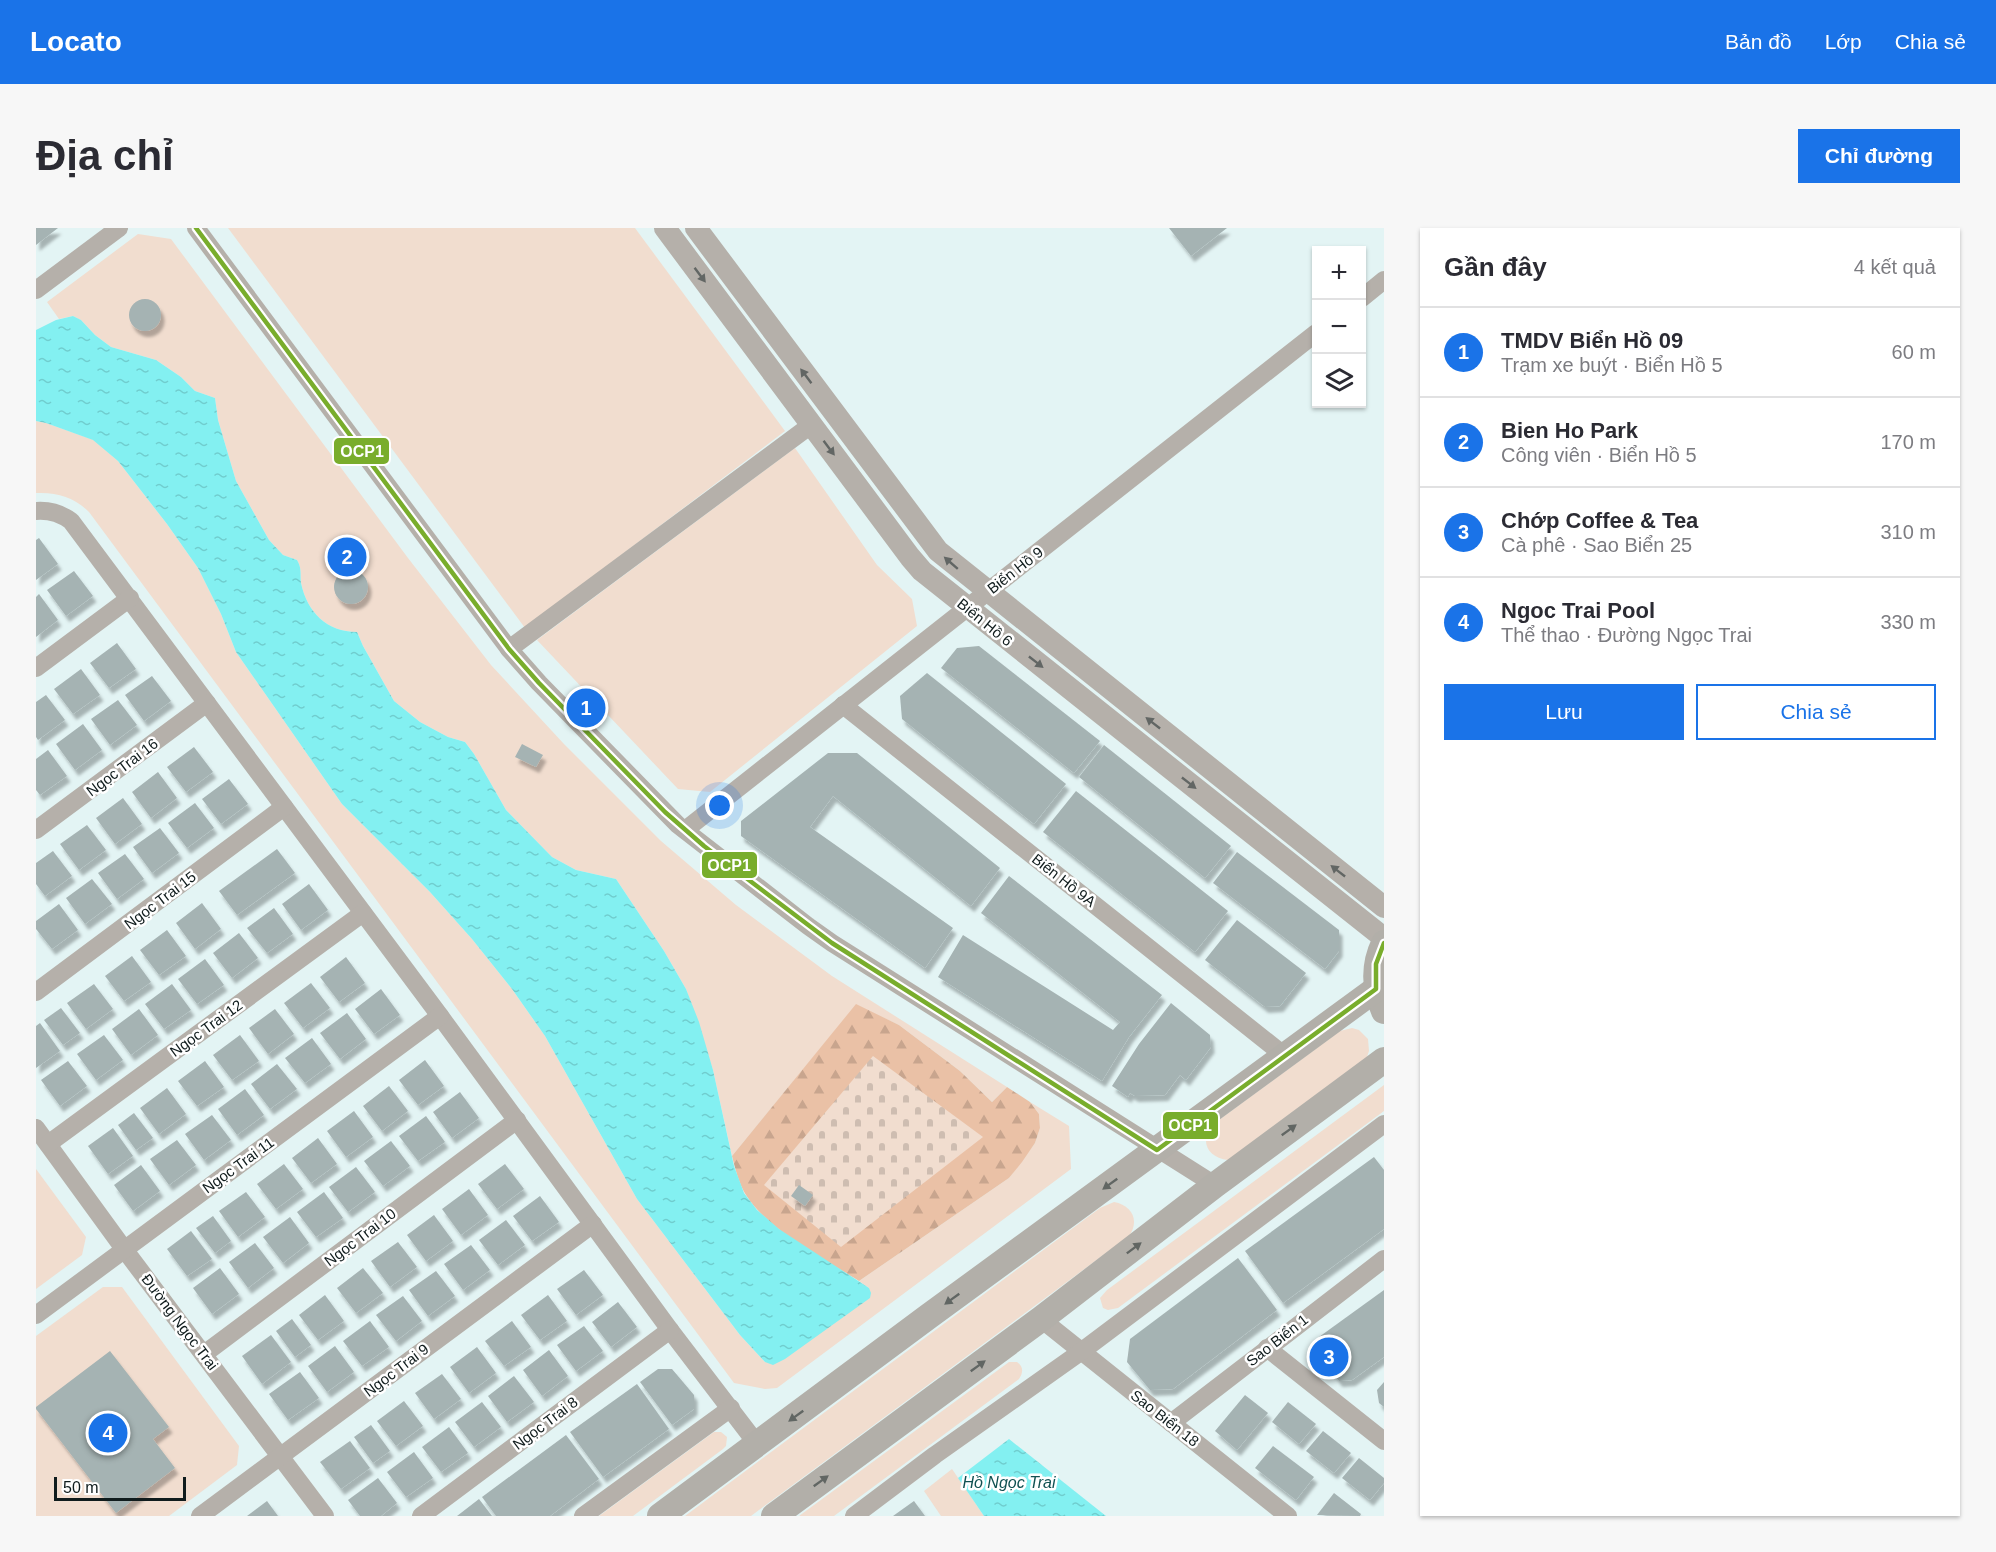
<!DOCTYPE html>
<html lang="vi">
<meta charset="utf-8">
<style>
body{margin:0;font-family:Arial,sans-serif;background:#f7f7f7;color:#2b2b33}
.controls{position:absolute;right:18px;top:18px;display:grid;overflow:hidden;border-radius:0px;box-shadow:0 2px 4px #0004}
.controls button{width:54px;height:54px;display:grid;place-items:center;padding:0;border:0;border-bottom:2px solid #e1e1e2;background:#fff;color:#2b2b33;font:30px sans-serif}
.scale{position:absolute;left:18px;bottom:15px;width:132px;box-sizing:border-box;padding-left:6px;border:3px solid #101c1d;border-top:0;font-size:16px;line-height:21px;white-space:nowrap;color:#101c1d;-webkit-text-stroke:4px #fff;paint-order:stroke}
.you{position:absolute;left:684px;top:578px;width:21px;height:21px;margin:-15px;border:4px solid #fff;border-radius:50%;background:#1a73e8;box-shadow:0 0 0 9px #1a73e833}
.badge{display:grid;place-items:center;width:39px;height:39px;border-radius:50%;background:#1a73e8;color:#fff;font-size:20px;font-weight:700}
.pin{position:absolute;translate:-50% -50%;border:3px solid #fff;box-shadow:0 2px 6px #0006}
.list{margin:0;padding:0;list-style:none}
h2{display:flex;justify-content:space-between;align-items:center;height:78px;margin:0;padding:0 24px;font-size:26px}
h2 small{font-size:20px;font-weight:400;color:#7c7c81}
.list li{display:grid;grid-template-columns:39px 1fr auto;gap:18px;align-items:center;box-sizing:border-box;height:90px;padding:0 24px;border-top:2px solid #e1e1e2}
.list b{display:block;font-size:22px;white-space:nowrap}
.list p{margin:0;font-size:20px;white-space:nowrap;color:#7c7c81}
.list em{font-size:20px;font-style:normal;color:#7c7c81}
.actions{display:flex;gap:12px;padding:18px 24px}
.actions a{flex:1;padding:14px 0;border:2px solid #1a73e8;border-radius:0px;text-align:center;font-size:21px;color:#1a73e8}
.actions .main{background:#1a73e8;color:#fff}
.icon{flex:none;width:33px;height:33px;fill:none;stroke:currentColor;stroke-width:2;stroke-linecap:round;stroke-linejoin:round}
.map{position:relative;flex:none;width:1348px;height:1288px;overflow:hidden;border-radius:0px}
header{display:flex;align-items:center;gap:36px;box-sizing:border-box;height:84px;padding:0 30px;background:#1a73e8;color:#fff}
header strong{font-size:28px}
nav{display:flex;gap:33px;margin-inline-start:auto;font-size:21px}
.intro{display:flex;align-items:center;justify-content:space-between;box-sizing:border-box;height:144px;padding:0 36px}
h1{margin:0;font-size:42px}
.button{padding:15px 27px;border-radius:0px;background:#1a73e8;color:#fff;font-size:21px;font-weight:700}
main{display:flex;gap:36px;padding:0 36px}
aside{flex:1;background:#fff;border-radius:0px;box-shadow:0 2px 4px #0004}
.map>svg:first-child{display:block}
</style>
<header>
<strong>Locato</strong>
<nav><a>Bản đồ</a><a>Lớp</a><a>Chia sẻ</a></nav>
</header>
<div class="intro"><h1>Địa chỉ</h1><a class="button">Chỉ đường</a></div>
<main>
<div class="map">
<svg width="1348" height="1288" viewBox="0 0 1348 1288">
<defs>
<pattern id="forest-firs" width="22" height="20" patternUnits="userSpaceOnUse" patternTransform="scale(1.5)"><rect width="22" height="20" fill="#eac1a6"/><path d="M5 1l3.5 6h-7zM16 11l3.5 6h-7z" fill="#c8a58e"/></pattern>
<pattern id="cemetery-stones" width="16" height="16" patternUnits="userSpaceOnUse" patternTransform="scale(1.5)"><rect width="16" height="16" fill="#f1ddcf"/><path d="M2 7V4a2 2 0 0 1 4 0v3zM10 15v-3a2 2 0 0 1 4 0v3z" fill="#cebdb1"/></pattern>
<pattern id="water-ripples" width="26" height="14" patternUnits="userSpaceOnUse" patternTransform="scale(1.5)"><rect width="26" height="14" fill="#83f0f1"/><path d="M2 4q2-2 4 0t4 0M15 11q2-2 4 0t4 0" fill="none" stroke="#70cdce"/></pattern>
<filter id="shadow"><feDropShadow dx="3.5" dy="6" stdDeviation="1.5" flood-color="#0004"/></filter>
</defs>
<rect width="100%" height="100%" fill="#e3f4f4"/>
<!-- green -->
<g fill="#f1ddcf">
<path d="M192 0H599L749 203 489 400Z"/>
<path d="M102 6 135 11 372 330 455 437 528 516 625 613 700 677 796 748 971 859 956 874 924 843 863 797 820 777 696 928 677 842 650 761 628 723 580 651 540 642 516 629 470 582 438 526 429 514 412 509 384 494 358 473 327 418 321 404C291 404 271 384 265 355 264 346 266 340 261 332L247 327 233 312 200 253 182 192 179 170 159 163 145 149 120 132 75 119 59 107 45 92 37 88 23 91 11 74Z"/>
<path d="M0 193 10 195 58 212 82 233 131 296 162 340 185 386 200 424 306 576 394 664 436 711 476 761 509 808 601 971 704 1107 729 1134 833 1060 823 1053 973 950 999 915 1004 900 1003 886 994 874 1033 898 1035 941 741 1160 729 1161 698 1155 53 284C38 269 21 264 0 265Z"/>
<path d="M759 220 841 337 876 371 881 398 674 564 642 561 501 412Z"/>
<path d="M1316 800 1323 802 1332 811 1333 823 1331 829 1192 932C1172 930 1163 913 1176 897L1304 803Z"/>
<path d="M1348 857V883L1082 1080 1072 1082 1067 1080 1064 1070 1071 1062Z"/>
<path d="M0 941 50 1009 46 1027 0 1061Z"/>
<path d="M1078 974C1096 977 1104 993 1093 1008L715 1288H649L1064 980Z"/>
<path d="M67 1059H86L203 1218 201 1237 133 1288H0V1108Z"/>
<path d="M973 1134H981C988 1139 987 1145 983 1151L798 1288H763Z"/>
<path d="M678 1204H685L691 1209 690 1218 687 1221 597 1288H563Z"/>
<path d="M916 1241 948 1288H905L888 1263Z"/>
</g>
<!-- forest -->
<path fill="url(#forest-firs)" d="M820 776 863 797 924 843 956 874 971 859 994 874 1003 886 1004 900 999 915 986 934 973 950 823 1053C788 1031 732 1002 710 967 703 956 699 940 696 928Z"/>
<!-- cemetery -->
<path fill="url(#cemetery-stones)" d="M837 828 947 909 805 1019 728 957Z"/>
<!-- water -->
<g fill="url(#water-ripples)">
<path d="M37 88 45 92 59 107 75 119 120 132 145 149 159 163 179 170 182 192 200 253 233 312 247 327 261 332C266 340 264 346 265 355 271 384 291 404 321 404L327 418 358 473 384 494 412 509 429 514 438 526 470 582 516 629 540 642 580 651 628 723 650 761 663 794 677 842 698 938 708 965 721 982 743 1001 833 1060 835 1065 834 1070 749 1131 737 1137 729 1134 704 1107 601 971 509 808 476 761 436 711 394 664 306 576 200 424 185 386 162 340 131 296 82 233 57 212 10 195 0 193V102L20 92Z"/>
<path d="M973 1211 1070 1288H948L922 1250Z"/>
</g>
<!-- building -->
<g fill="#a5b3b3" filter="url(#shadow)">
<path d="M0 0H22L0 17Z"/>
<path d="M1133 0H1191L1155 28Z"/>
<circle cx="109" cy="87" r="16"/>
<path d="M3 310 22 336 0 352V312Z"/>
<circle cx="315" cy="359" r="17"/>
<path d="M38 343 57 368 30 388 11 362Z"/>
<path d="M3 366 22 392 0 409V369Z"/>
<path d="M81 415 100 441 73 460 54 435Z"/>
<path d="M943 418 1064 513 1038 545 905 440 921 420Z"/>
<path d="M45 441 64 467 37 486 18 461Z"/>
<path d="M891 445 1030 556 998 596 866 491 864 468Z"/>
<path d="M116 448 135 473 108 493 89 467Z"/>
<path d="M10 467 29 492 2 512 0 509V474Z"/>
<path d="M82 472 101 497 74 517 55 491Z"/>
<path d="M47 496 66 522 39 542 20 516Z"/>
<path d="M486 516 507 527 500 539 479 529Z"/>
<path d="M1068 517 1195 618 1169 650 1043 549Z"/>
<path d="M158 519 177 544 150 564 131 539Z"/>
<path d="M12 522 31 548 4 567 0 562V531Z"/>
<path d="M792 525H821L964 640 935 678 797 568 774 599 917 700 889 740 705 608V593Z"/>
<path d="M122 544 141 570 115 590 96 564Z"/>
<path d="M193 551 212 576 185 596 166 571Z"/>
<path d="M1040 563 1192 683 1159 724 1007 604Z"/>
<path d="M87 570 106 596 79 616 60 590Z"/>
<path d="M159 575 178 600 151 620 132 595Z"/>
<path d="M51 597 70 622 43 642 24 616Z"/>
<path d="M124 600 143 625 116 645 97 619Z"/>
<path d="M241 621 259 645 201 687 183 663Z"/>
<path d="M17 623 36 648 9 668 0 656V635Z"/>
<path d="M1201 624 1303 702V723L1289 741 1177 655Z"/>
<path d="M89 626 108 651 81 671 62 645Z"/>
<path d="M973 648 1126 767 1093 809 1066 853 902 749 927 707 1077 802 1084 794 945 685Z"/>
<path d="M56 651 76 676 49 696 30 670Z"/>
<path d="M273 656 292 682 265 702 246 676Z"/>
<path d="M166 675 185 701 159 721 140 695Z"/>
<path d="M23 676 42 702 16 721 0 701V693Z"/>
<path d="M238 680 257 706 231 725 211 700Z"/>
<path d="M1201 692 1270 745 1244 778 1229 779 1169 732Z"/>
<path d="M131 702 150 728 123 747 104 722Z"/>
<path d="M203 705 222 730 196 750 177 725Z"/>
<path d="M96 728 115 754 88 773 69 748Z"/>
<path d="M310 729 329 755 303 774 284 749Z"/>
<path d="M169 731 188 757 161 776 142 751Z"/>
<path d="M275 755 294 780 267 800 248 775Z"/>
<path d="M58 756 77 781 50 801 31 775Z"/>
<path d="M136 756 155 782 128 801 109 776Z"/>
<path d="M345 761 364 787 338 806 319 781Z"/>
<path d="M1135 775 1174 807 1175 819 1150 852 1144 847 1129 867 1099 868 1094 865 1092 869 1076 858 1103 816Z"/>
<path d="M25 780 44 805 27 817 8 792Z"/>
<path d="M103 781 122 807 95 827 76 801Z"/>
<path d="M239 781 258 806 232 826 213 800Z"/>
<path d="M311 785 330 811 304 831 284 805Z"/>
<path d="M4 795 24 823 0 840V798Z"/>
<path d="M68 807 87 832 60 852 41 826Z"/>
<path d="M204 807 223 833 196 852 177 827Z"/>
<path d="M276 810 295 836 269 855 249 830Z"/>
<path d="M389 832 408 858 382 877 363 852Z"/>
<path d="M32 833 51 858 24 878 5 852Z"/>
<path d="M169 833 188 859 161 878 142 853Z"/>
<path d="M241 836 261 861 234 881 215 856Z"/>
<path d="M353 858 372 883 346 903 327 878Z"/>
<path d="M131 860 150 886 123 906 104 880Z"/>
<path d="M209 861 228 887 201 907 182 881Z"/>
<path d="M424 864 443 890 416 910 397 884Z"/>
<path d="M318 883 337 909 310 929 291 903Z"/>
<path d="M98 885 117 910 100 922 82 897Z"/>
<path d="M176 887 195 912 168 932 149 906Z"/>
<path d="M390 888 409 914 382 933 363 908Z"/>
<path d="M77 900 97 928 72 946 52 918Z"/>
<path d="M282 910 301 936 275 955 256 930Z"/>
<path d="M141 912 160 937 133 957 114 931Z"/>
<path d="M355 913 374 938 347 958 328 933Z"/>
<path d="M1338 929 1348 942V1001L1247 1075 1209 1023Z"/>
<path d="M248 936 267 961 240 981 221 956Z"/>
<path d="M469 936 488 961 461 981 442 956Z"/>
<path d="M105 937 124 963 97 983 78 957Z"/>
<path d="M320 939 339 964 312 984 293 959Z"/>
<path d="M763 957 777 967 769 978 755 968Z"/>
<path d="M433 961 452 987 425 1007 406 981Z"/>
<path d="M210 964 229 989 202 1009 183 983Z"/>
<path d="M288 964 307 990 280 1009 261 984Z"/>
<path d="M504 968 523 994 496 1013 477 988Z"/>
<path d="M398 987 417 1013 390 1033 371 1007Z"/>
<path d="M177 988 195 1013 179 1025 160 1000Z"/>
<path d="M254 989 273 1015 247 1035 227 1009Z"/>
<path d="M470 992 489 1017 462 1037 443 1012Z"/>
<path d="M155 1003 176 1031 151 1048 131 1021Z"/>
<path d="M362 1014 381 1039 354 1059 335 1033Z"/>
<path d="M219 1015 238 1040 212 1060 193 1034Z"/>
<path d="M435 1017 454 1042 427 1062 408 1036Z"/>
<path d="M1202 1030 1241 1082 1137 1161 1114 1162 1091 1134 1094 1111Z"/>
<path d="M184 1040 203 1066 176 1086 157 1060Z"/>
<path d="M327 1040 347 1065 320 1085 301 1060Z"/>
<path d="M548 1042 567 1067 540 1087 521 1061Z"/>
<path d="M400 1043 419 1068 392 1088 373 1062Z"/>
<path d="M1348 1062V1129L1316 1152 1303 1153 1281 1124 1283 1109Z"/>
<path d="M289 1067 308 1093 282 1112 263 1087Z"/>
<path d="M512 1067 531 1093 504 1112 485 1087Z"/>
<path d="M367 1068 386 1093 360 1113 340 1087Z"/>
<path d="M582 1074 601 1099 575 1119 556 1094Z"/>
<path d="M256 1091 275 1117 259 1129 240 1103Z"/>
<path d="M334 1093 353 1119 326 1138 307 1113Z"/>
<path d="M476 1093 495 1119 468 1138 449 1113Z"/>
<path d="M548 1098 567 1123 540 1143 521 1117Z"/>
<path d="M235 1107 255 1134 226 1156 206 1128Z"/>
<path d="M299 1118 318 1144 291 1164 272 1138Z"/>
<path d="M441 1119 460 1145 433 1165 414 1139Z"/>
<path d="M513 1122 532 1148 506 1168 487 1142Z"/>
<path d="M74 1123 133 1199 117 1211 139 1240 80 1285 0 1181V1179Z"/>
<path d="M622 1141H636L658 1167V1181L636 1197 604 1154Z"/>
<path d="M264 1144 283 1170 252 1192 233 1166Z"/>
<path d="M406 1146 425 1171 398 1191 379 1165Z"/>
<path d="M478 1148 498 1174 471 1194 452 1168Z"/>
<path d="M1348 1154V1179L1343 1175 1341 1162Z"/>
<path d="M601 1156 633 1201 567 1249 534 1204Z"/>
<path d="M1209 1167 1232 1185 1201 1222 1179 1203Z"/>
<path d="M368 1173 387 1198 360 1218 341 1193Z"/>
<path d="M446 1174 465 1199 438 1219 419 1194Z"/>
<path d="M1252 1174 1280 1196 1263 1216 1236 1194Z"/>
<path d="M335 1197 354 1223 337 1235 318 1209Z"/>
<path d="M413 1199 432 1225 405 1244 386 1219Z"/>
<path d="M1287 1203 1315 1225 1298 1245 1270 1223Z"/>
<path d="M530 1207 563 1251 514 1288H460L446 1269Z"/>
<path d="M314 1213 334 1240 305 1261 284 1234Z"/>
<path d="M1237 1218 1278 1249 1260 1272 1219 1240Z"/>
<path d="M378 1224 397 1250 370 1269 351 1244Z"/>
<path d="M1323 1230 1348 1250V1255L1334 1272 1306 1250Z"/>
<path d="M342 1250 361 1275 345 1288H324L312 1272Z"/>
<path d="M1298 1265 1325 1286 1324 1288 1281 1287Z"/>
<path d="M443 1271 456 1288H421Z"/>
<path d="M231 1273 242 1288H211Z"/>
<path d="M878 1273 889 1288H857Z"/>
</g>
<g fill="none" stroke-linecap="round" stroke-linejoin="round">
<!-- minor -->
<g stroke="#b5b0aa" stroke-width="18">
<path d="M160 0 473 421 503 455 642 597 772 698 796 715 1179 957"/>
<path d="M0 62 83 0"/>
<path d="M1326 70 1348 52"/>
<path d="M0 283C13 282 24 285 35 293L404 788 634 1102 721 1216"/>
<path d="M473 421 775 197"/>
<path d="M0 440 94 370"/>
<path d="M807 477 1249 828"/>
<path d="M0 602 171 475"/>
<path d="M649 602 1280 105"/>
<path d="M0 764 248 579"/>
<path d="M0 900 88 1021 289 1288"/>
<path d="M12 916 327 685"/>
<path d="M0 1087 404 788"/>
<path d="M1005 1091 1252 1288"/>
<path d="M1231 1120 1348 1213"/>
<path d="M168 1126 481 892"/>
<path d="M1135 1195 1348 1031"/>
<path d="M164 1288 557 996"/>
<path d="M385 1288 634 1102"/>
<path d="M547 1288 695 1180"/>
<path d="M818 1288 899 1227 1046 1123 1348 896"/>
</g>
<!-- tertiary -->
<g stroke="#b5b0aa" stroke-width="22">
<path d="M629 0 874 329 886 343 1348 710"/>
<path d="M660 0 902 323 1348 679"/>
</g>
<!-- secondary -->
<g stroke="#b2afa9" stroke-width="26">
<path d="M1348 715C1337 738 1338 760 1348 783"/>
<path d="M624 1288 893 1088 1340 761"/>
<path d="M738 1288 1005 1091 1179 957 1348 832"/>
</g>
<defs>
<path id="bus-1" d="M160 0 473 421 503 455 629 584 668 618 796 715 1121 922 1340 761V736L1348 715"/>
</defs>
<!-- bus-1 casing -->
<use href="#bus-1" stroke="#fff" stroke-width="9"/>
<!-- bus-1 -->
<use href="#bus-1" stroke="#79ad2c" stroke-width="4.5"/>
</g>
<!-- one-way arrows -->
<defs><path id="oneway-solid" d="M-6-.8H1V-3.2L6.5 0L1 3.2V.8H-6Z" transform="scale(1.5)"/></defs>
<g fill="#626664">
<use href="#oneway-solid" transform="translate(664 47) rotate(53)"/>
<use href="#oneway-solid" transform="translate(770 148) rotate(-127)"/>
<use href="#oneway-solid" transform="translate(793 220) rotate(53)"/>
<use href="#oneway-solid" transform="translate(915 335) rotate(-139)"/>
<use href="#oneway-solid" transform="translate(1000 434) rotate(38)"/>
<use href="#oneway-solid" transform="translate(1117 495) rotate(-142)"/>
<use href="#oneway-solid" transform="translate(1153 555) rotate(38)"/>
<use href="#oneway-solid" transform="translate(1302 643) rotate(-142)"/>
</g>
<g fill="#616663">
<use href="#oneway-solid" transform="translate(1253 902) rotate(-36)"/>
<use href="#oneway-solid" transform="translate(1074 956) rotate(144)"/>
<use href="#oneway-solid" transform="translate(1098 1020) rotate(-37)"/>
<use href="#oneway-solid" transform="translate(916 1071) rotate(144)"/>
<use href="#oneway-solid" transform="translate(942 1138) rotate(-36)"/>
<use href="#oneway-solid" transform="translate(760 1188) rotate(144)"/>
<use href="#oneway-solid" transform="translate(785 1253) rotate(-36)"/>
</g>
<g text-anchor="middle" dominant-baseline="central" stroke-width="5" stroke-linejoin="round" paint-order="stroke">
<!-- street labels -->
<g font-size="15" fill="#101c1d" stroke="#fff">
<text transform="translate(979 342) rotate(-38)">Biển Hồ 9</text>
<text transform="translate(949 394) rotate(39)">Biển Hồ 6</text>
<text transform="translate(86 539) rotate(-37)">Ngọc Trai 16</text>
<text transform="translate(1028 652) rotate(38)">Biển Hồ 9A</text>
<text transform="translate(124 672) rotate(-37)">Ngọc Trai 15</text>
<text transform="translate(170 800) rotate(-36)">Ngọc Trai 12</text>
<text transform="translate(202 937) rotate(-36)">Ngọc Trai 11</text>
<text transform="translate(324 1009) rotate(-37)">Ngọc Trai 10</text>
<text transform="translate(144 1094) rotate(53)">Đường Ngọc Trai</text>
<text transform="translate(1241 1112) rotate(-38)">Sao Biển 1</text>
<text transform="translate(360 1142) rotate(-37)">Ngọc Trai 9</text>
<text transform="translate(1129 1190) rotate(38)">Sao Biển 18</text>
<text transform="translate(509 1195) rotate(-37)">Ngọc Trai 8</text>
</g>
<!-- water labels -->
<g font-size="16" font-style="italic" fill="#105152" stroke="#fff">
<text x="973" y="1254">Hồ Ngọc Trai</text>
</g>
</g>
<g stroke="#fff" stroke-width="2">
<rect x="297" y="209" width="57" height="28" rx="6" fill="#79ad2c"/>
<rect x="665" y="623" width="57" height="28" rx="6" fill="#79ad2c"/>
<rect x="1126" y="883" width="57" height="29" rx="6" fill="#79ad2c"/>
</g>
<g font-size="16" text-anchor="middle" font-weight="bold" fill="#fff">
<text x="326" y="229">OCP1</text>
<text x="693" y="643">OCP1</text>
<text x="1154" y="903">OCP1</text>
</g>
</svg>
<div class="controls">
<button>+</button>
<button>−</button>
<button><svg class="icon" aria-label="layers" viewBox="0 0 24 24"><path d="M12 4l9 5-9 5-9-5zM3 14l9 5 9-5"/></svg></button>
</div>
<div class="scale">50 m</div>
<div class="you"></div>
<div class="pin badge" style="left:550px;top:480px">1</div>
<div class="pin badge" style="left:311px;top:329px">2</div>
<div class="pin badge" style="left:1293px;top:1129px">3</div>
<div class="pin badge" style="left:72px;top:1205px">4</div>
</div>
<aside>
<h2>Gần đây<small>4 kết quả</small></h2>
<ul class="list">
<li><span class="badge">1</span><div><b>TMDV Biển Hồ 09</b><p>Trạm xe buýt · Biển Hồ 5</p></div><em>60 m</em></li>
<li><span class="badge">2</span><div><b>Bien Ho Park</b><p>Công viên · Biển Hồ 5</p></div><em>170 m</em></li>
<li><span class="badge">3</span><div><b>Chớp Coffee &amp; Tea</b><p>Cà phê · Sao Biển 25</p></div><em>310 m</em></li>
<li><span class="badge">4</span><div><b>Ngoc Trai Pool</b><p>Thể thao · Đường Ngọc Trai</p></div><em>330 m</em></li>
</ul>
<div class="actions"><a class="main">Lưu</a><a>Chia sẻ</a></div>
</aside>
</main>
